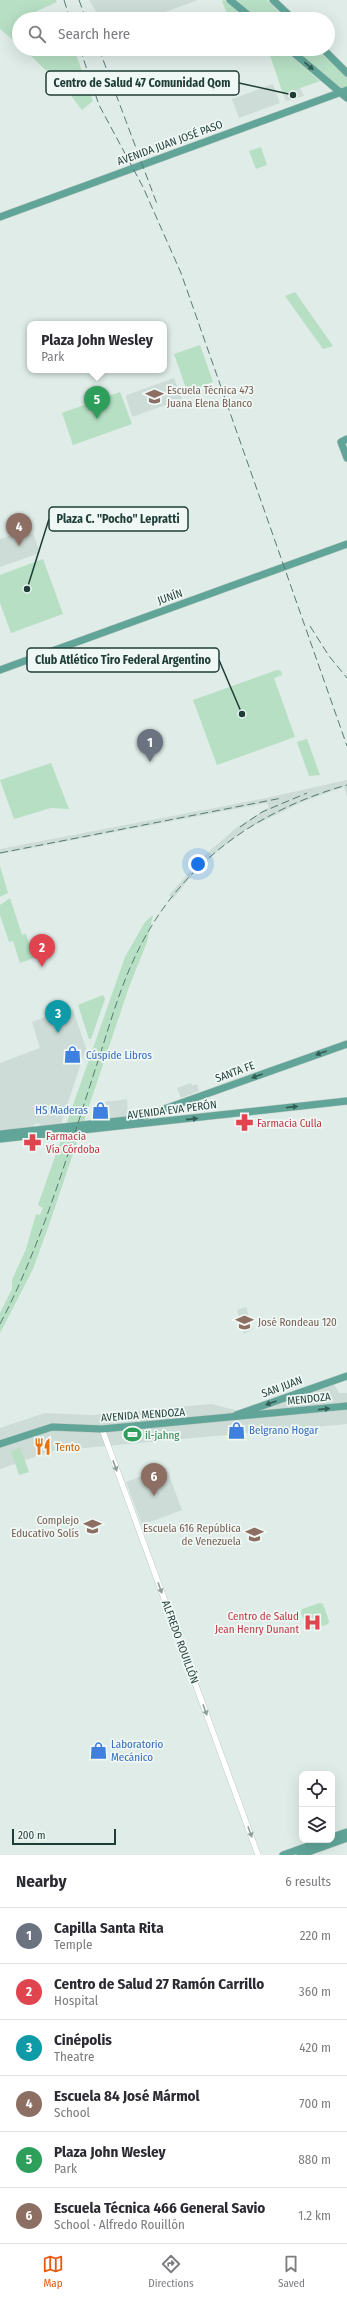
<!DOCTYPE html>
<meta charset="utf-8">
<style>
body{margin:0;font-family:"Fira Sans Condensed",sans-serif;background:#f2f2f3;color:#2b2b33}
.controls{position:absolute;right:12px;bottom:12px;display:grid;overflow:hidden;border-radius:8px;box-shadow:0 4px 16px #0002}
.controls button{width:36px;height:36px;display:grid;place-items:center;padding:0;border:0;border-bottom:1px solid #e1e1e2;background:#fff;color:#2b2b33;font:20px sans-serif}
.scale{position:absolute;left:12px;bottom:10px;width:104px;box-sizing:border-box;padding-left:4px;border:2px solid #1f3d37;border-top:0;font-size:11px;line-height:14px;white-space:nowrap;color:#1f3d37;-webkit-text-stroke:3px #f0f8f5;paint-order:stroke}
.you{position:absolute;left:198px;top:864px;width:14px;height:14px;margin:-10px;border:3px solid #fff;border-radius:50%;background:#1a73e8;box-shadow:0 0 0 6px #1a73e833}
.badge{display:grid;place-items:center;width:26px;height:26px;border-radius:50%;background:#ea580c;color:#fff;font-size:13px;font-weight:700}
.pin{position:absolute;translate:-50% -33px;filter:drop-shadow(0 1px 2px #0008)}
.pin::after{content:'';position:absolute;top:21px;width:14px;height:12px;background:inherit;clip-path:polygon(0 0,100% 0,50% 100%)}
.popup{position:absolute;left:27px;top:321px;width:140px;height:52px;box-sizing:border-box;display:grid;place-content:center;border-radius:8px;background:#fff;filter:drop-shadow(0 1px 3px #0005);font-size:13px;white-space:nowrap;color:#7c7c81}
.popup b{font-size:15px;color:#2b2b33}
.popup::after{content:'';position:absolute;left:50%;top:100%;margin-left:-8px;border:8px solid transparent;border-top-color:#fff}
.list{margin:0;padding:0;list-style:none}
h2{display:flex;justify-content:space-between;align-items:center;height:52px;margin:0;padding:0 16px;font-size:17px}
h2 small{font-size:13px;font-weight:400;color:#7c7c81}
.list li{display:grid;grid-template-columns:26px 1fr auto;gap:12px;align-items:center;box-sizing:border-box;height:56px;padding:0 16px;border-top:1px solid #e1e1e2}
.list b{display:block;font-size:15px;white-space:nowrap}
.list p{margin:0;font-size:13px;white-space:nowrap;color:#7c7c81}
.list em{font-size:13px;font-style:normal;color:#7c7c81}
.icon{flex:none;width:22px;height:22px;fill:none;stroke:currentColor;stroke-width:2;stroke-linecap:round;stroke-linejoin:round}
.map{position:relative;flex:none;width:347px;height:1855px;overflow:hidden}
.search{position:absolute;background:#fff;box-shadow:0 4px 16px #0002;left:12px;right:12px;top:12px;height:44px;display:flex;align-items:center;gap:10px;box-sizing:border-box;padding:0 14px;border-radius:22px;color:#7c7c81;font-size:15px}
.sheet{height:388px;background:#fff}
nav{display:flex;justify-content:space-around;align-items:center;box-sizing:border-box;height:56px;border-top:1px solid #e1e1e2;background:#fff;font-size:11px;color:#7c7c81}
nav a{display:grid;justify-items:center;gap:2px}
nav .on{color:#ea580c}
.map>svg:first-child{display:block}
</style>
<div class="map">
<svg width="347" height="1855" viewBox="0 0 347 1855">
<rect width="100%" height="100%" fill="#dfece7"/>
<!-- built -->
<g fill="#cddcd6">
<path d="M89 0H198L146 19H101Z"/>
<path d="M273 84 280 103 239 118 232 99Z"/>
<path d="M300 87 304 96 286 101 283 94Z"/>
<path d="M174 378 182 399 135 416H132L126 397 127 395Z"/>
<path d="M33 533 40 553 0 567V539L14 534 16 539Z"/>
<path d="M347 780V797L344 787 332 791 302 802 247 829 220 849 194 873 173 899 169 895 204 856 237 827 269 807 267 803 0 854V849L266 798Z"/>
<path d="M69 1008 73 1010 86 1048 61 1124 40 1126 39 1123 33 1125V1127L0 1130V1063L40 1048 32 1022Z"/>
<path d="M191 1083 192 1086 197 1084 199 1091 181 1098 177 1088Z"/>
<path d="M127 1099 128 1117 107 1119 105 1102Z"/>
<path d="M246 1307 253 1329 244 1334 237 1310Z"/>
<path d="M334 1384 339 1393H347V1424L52 1451 0 1469V1428L45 1413 93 1415 211 1404 247 1413Z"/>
<path d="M166 1467 182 1510 142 1525 126 1482Z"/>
<path d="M318 1613 322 1626 309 1630 303 1618Z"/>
</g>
<!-- green -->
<g fill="#b6dfc4">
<path d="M0 0H56L57 2 35 12 43 19H19V45L0 29Z"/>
<path d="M224 0 248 19H229L222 1Z"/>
<path d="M237 0H267L286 19H257Z"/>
<path d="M24 49H74L93 101 82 110 69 93Z"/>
<path d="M268 49H283L320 81 283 94Z"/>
<path d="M294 49H316L347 77V87L340 88Z"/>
<path d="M261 147 267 165 256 169 249 151Z"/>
<path d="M295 292 333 346 323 349 285 296Z"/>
<path d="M200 345 213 382 189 391 188 388H186L174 354Z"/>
<path d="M120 392 132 424 73 445 62 413Z"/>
<path d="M43 559 63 614 11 633 0 603V575Z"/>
<path d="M277 670 281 671 282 675 274 678 295 737 217 765 193 700Z"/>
<path d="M307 739 320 775 309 776 297 742Z"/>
<path d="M51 763 69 809 51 808 14 819 0 780Z"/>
<path d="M0 866 8 893 0 897Z"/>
<path d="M10 898 22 935 26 934 34 958 20 963 13 941 9 942 0 915V905Z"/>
<path d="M153 915 147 942 129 987 50 1222 33 1269 0 1333V1313L12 1289V1280L26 1249 36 1214 40 1215 43 1208 38 1205 125 957 145 922Z"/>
<path d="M103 995 105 999 91 1039H89L78 1005Z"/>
<path d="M20 1448 29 1472 19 1475 11 1451Z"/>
<path d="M320 1603 323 1604 329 1621 328 1624 322 1626 318 1613 303 1618 301 1613 302 1609Z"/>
</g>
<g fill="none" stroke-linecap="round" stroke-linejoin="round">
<defs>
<path id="minor" d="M102 1429 258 1855"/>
<g id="major">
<path d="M230 0 253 19"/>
<path d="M273 0 293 19"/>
<path d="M289 49 347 98"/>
<path d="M323 49 347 73"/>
<path d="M0 217 347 90"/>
<path d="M347 439 341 442 347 458"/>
<path d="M0 670 347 544"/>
<path d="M0 1134 136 1119 347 1044"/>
<path d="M0 1139 347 1101"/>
<path d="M236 1415 347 1376"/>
<path d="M0 1444 52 1427 102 1429 347 1406"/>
<path d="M332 1837 347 1832"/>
<path d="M283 1855 325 1840"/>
<path d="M300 1855 347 1838"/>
</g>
</defs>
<!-- minor casing -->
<use href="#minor" stroke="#a2b4af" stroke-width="6"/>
<!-- major casing -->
<use href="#major" stroke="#c0c9c7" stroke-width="8"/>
<!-- minor -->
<use href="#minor" stroke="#fff" stroke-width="5.5"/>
<!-- major -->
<use href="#major" stroke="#60a598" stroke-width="7"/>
<!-- rail -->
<g stroke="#597973" stroke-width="1" stroke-dasharray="8 4" stroke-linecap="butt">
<path d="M64 0 70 19"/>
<path d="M79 0 86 19"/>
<path d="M80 49 99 105 143 187 181 273 347 746"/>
<path d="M99 49 157 204"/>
<path d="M310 626 329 656 347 678"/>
<path d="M240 827 262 812 307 793"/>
<path d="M0 853 282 798"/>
<path d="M0 1324C42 1244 68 1153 96 1067 108 1031 118 993 134 959 175 869 253 811 347 785"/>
</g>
</g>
<!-- one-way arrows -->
<defs><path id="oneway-solid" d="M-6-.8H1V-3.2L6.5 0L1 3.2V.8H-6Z"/></defs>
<g fill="#325c54">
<use href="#oneway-solid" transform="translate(309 66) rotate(40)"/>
<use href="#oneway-solid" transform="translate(321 1053) rotate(160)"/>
<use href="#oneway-solid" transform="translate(257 1076) rotate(160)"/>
<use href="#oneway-solid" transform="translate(292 1107) rotate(-6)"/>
<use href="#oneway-solid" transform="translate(192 1119) rotate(-6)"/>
<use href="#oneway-solid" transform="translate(271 1403) rotate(160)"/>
<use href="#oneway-solid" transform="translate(324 1409) rotate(-6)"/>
</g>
<g fill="#8f9e9b">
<use href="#oneway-solid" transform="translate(115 1466) rotate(70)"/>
<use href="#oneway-solid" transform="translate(160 1588) rotate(70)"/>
<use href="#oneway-solid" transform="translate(205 1710) rotate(70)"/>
<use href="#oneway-solid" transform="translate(250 1832) rotate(70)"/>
</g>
<!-- icons -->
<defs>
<symbol id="school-bare" viewBox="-9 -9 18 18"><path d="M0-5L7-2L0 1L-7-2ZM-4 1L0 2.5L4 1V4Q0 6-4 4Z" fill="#8d6e63" stroke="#f0f8f5" stroke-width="2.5" paint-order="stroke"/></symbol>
<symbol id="shop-bare" viewBox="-9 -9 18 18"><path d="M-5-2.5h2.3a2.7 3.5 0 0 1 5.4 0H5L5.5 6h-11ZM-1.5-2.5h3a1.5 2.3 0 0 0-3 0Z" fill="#3f7fe0" stroke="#f0f8f5" stroke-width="2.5" paint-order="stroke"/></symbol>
<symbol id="pharmacy-bare" viewBox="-9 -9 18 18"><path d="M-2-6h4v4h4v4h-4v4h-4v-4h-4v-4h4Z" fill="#e0444e" stroke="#f0f8f5" stroke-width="2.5" paint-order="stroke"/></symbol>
<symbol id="stadium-bare" viewBox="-9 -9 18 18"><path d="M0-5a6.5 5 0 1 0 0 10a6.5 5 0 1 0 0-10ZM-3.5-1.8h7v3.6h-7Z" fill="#2e9e5b" stroke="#f0f8f5" stroke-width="2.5" paint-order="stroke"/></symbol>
<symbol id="restaurant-bare" viewBox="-9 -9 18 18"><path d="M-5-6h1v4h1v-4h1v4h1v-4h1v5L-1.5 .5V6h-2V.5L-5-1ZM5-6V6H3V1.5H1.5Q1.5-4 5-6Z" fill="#e8710a" stroke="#f0f8f5" stroke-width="2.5" paint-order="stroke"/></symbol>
<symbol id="hospital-bare" viewBox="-9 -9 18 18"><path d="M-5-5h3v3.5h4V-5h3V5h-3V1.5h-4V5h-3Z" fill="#e0444e" stroke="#f0f8f5" stroke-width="2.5" paint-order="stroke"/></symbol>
</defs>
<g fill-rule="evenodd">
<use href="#school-bare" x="142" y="384" width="25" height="25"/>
<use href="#shop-bare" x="60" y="1042" width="25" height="25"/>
<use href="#shop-bare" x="88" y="1098" width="25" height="25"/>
<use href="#pharmacy-bare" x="232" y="1110" width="25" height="25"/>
<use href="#pharmacy-bare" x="20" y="1130" width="25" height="25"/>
<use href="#school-bare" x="232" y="1310" width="25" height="25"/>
<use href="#shop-bare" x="224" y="1418" width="25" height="25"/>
<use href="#stadium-bare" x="120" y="1422" width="25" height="25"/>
<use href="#restaurant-bare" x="30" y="1434" width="25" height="25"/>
<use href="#school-bare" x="80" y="1514" width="25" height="25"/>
<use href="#school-bare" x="242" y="1522" width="25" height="25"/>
<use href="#hospital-bare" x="300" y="1610" width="25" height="25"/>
<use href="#shop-bare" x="86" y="1738" width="25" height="25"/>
</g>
<g text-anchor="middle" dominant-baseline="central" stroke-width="3.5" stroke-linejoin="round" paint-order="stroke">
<!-- street labels -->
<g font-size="11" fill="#1f3d37" stroke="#f0f8f5">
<text transform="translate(170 143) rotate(-20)">AVENIDA JUAN JOSÉ PASO</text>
<text transform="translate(170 597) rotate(-19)">JUNÍN</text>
<text transform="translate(235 1072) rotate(-20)">SANTA FE</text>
<text transform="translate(172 1110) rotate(-7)">AVENIDA EVA PERÓN</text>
<text transform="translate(282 1387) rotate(-20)">SAN JUAN</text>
<text transform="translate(309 1399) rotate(-6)">MENDOZA</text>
<text transform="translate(143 1415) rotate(-4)">AVENIDA MENDOZA</text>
<text transform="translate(180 1642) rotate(70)">ALFREDO ROUILLÓN</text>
</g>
<!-- education labels -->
<g font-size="11" fill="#785e54" stroke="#f0f8f5" text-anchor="start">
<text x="167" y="390">Escuela Técnica 473<tspan x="167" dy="13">Juana Elena Blanco</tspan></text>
<text x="258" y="1322">José Rondeau 120</text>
<text x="79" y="1520" text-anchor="end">Complejo<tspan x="79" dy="13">Educativo Solís</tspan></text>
<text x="241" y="1528" text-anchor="end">Escuela 616 República<tspan x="241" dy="13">de Venezuela</tspan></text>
</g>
<!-- shop labels -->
<g font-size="11" fill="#366cbe" stroke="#f0f8f5" text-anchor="start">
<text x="86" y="1055">Cúspide Libros</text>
<text x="88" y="1110" text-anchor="end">HS Maderas</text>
<text x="249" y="1430">Belgrano Hogar</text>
<text x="111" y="1744">Laboratorio<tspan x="111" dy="13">Mecánico</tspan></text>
</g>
<!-- health labels -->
<g font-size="11" fill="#be3a42" stroke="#f0f8f5" text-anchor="start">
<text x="257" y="1123">Farmacia Culla</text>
<text x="46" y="1136">Farmacia<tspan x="46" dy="13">Vía Córdoba</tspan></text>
<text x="299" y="1616" text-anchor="end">Centro de Salud<tspan x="299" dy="13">Jean Henry Dunant</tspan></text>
</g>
<!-- leisure labels -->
<g font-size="11" fill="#27864d" stroke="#f0f8f5" text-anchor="start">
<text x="145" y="1435">il-jahng</text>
</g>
<!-- food labels -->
<g font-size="11" fill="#c56008" stroke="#f0f8f5" text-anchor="start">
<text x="55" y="1447">Tento</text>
</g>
</g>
<!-- callouts -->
<path fill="none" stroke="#1f3d37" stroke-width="1.5" d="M293 95L239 83M27 589L49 519M242 714L219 660"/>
<g fill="#1f3d37" stroke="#f0f8f5" stroke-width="1.5">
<circle cx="293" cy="95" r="4"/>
<circle cx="27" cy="589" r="4"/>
<circle cx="242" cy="714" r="4"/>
</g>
<g fill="#f0f8f5" stroke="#1f3d37" stroke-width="1.5">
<rect x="46" y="71" width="193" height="24" rx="4"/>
<rect x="49" y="507" width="139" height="24" rx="4"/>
<rect x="27" y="648" width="192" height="24" rx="4"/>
</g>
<g font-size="12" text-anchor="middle" font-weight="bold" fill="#1f3d37">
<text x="142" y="87">Centro de Salud 47 Comunidad Qom</text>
<text x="118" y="523">Plaza C. "Pocho" Lepratti</text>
<text x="123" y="664">Club Atlético Tiro Federal Argentino</text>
</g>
</svg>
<div class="controls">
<button><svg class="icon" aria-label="locate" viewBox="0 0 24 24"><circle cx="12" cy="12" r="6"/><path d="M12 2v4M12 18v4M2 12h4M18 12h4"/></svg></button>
<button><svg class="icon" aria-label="layers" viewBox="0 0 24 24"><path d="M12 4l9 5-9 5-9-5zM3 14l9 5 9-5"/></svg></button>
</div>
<div class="scale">200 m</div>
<div class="you"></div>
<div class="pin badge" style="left:150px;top:762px;background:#6b7280">1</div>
<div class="pin badge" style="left:42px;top:967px;background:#e0444e">2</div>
<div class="pin badge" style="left:58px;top:1033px;background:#0f9aa8">3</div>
<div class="pin badge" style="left:19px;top:546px;background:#8d6e63">4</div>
<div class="pin badge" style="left:97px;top:419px;background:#2e9e5b">5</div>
<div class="popup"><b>Plaza John Wesley</b>Park</div>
<div class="pin badge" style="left:154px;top:1496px;background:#8d6e63">6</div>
<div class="search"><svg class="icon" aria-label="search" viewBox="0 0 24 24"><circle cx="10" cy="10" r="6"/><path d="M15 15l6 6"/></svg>Search here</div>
</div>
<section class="sheet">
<h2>Nearby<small>6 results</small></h2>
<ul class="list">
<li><span class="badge" style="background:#6b7280">1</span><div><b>Capilla Santa Rita</b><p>Temple</p></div><em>220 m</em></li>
<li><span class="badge" style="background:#e0444e">2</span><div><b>Centro de Salud 27 Ramón Carrillo</b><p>Hospital</p></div><em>360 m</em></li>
<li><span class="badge" style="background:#0f9aa8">3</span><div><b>Cinépolis</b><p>Theatre</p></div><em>420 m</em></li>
<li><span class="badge" style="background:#8d6e63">4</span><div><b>Escuela 84 José Mármol</b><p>School</p></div><em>700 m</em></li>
<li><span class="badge" style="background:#2e9e5b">5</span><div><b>Plaza John Wesley</b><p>Park</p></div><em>880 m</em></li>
<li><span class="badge" style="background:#8d6e63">6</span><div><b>Escuela Técnica 466 General Savio</b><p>School · Alfredo Rouillón</p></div><em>1.2 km</em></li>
</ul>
</section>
<nav>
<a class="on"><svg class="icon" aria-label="map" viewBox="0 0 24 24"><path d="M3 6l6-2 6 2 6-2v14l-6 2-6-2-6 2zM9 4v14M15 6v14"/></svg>Map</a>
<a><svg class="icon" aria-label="directions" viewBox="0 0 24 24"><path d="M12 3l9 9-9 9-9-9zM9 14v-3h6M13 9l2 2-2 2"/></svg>Directions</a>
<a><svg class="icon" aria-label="saved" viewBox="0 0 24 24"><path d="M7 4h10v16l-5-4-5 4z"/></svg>Saved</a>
</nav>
